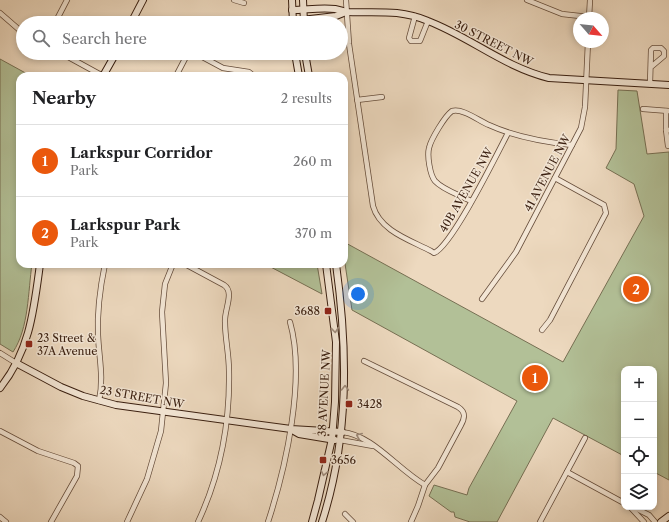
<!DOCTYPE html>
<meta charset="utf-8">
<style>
body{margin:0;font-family:"Libre Caslon Text",serif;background:#f2f2f2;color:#202124}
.controls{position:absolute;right:12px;bottom:12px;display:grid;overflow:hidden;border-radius:8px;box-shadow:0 2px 6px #0003}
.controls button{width:36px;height:36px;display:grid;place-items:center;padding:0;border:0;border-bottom:1px solid #e0e0e0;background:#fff;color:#202124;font:20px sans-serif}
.compass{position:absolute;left:573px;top:12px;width:36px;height:36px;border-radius:50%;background:#fff;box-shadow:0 2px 6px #0003;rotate:118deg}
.you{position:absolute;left:358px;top:294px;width:14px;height:14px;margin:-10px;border:3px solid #fff;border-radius:50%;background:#1a73e8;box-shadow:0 0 0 6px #1a73e833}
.badge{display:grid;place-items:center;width:26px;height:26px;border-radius:50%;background:#ea580c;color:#fff;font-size:13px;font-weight:700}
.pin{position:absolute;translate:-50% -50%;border:2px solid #fff;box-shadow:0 1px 4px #0006}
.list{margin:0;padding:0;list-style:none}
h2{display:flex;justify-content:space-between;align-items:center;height:52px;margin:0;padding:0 16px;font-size:17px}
h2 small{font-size:13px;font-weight:400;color:#757577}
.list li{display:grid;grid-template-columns:26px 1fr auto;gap:12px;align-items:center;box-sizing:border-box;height:72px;padding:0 16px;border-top:1px solid #e0e0e0}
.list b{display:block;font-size:15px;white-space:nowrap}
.list p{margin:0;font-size:13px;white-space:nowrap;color:#757577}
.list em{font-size:13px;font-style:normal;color:#757577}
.icon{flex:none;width:22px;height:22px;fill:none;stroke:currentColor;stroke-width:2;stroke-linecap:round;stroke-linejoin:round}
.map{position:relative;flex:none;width:669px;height:522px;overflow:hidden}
.search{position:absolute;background:#fff;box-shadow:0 2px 6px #0003;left:16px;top:16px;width:332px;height:44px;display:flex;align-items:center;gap:10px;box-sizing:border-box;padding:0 14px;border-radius:22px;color:#757577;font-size:15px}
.panel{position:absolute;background:#fff;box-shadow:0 2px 6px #0003;left:16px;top:72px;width:332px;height:196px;border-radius:12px}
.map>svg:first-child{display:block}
</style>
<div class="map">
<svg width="669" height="522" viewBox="0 0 669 522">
<rect width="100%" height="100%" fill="#edd9bf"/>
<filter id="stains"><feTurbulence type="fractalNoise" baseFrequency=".005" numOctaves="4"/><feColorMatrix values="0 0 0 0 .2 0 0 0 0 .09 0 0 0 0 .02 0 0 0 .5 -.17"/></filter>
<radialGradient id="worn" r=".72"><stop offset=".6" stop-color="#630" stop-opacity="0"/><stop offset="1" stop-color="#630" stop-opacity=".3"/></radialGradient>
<!-- green -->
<g fill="#b2c097" stroke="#766f53">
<path d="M0 59 31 76H20V264H32C28 291 29 328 13 352L0 344Z"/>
<path d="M618 90 637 91 647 154 669 152V480L654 472V369H624V456L553 418 497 522H470L455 517 454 512H451L429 496 434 485 467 495 469 488 517 401 352 310 344 257V242L563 362 644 216 634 184 606 168 616 149Z"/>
<path d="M265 264H317L322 294Z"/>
</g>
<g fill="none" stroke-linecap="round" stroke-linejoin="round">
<defs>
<g id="street">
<path d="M234 0 244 3"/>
<path d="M346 0 349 44 373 206C380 231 410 240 431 251L434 253C452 246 497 154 508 133"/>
<path d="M527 0 562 14 589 17"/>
<path d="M0 13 23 33"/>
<path d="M415 16 409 38 411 41H420L428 21"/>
<path d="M589 18 590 0"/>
<path d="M133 20 139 23"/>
<path d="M55 23 67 0"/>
<path d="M61 53 103 76"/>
<path d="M195 53 223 68 249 72 254 76"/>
<path d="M176 76 188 53"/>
<path d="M650 84 651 50 653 48H661L664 51V56L651 67"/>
<path d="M357 100 382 97"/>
<path d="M643 109 669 111"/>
<path d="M666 111V130H669"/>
<path d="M666 130 668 146"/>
<path d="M471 201C460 195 443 190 435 181 430 175 427 156 429 148 431 139 445 116 452 111 463 108 479 121 489 125 515 137 544 142 572 145"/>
<path d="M185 264 224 285C235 292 224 310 225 322 225 338 229 354 229 371 230 423 220 475 198 522"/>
<path d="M482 299 516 252 581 128 585 107 588 42"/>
<path d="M542 330 550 320 606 213 604 205 555 178"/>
<path d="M0 353 16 363"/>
<path d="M364 361 458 407C466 412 465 418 461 425L438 468 425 485 418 506 411 522"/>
<path d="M99 401C104 378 99 358 98 335 97 311 100 288 105 264"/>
<path d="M0 431 38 451 74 463 78 466 77 476 51 522"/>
<path d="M342 432C373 435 397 469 425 485"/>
<path d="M340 440 373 446"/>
<path d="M567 472 624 503"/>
<path d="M630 507 644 522"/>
<path d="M633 507 649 515 655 522"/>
<path d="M345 514 353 522"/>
<path d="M0 517 6 522"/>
<path d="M127 522 147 479 161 431 166 383 162 312 165 284 173 264"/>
<path d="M268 522C286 467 306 378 290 322"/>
<path d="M540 522 585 438"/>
</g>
<g id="secondary">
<path d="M292 0 293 23"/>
<path d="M303 0 304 23"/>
<path d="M292 10C306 10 321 7 335 9 339 10 343 11 347 12 376 13 399 9 428 21 470 37 504 67 549 78L669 85"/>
<path d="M293 21 336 16 346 12"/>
<path d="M131 23 143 0"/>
<path d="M295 53 299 76"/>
<path d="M305 53 309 76"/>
<path d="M103 76 116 53"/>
<path d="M16 363 61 387 83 396 116 405 291 429 342 432"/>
<path d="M0 388C30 351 34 309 40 264"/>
<path d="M292 430 299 434 335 440"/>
<path d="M312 522 318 500 332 439 335 402 336 342 326 264"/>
<path d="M322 522C349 438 348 351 336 264"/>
<path d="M661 522 669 516"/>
</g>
</defs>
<!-- street casing -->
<use href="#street" stroke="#664d3b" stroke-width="6"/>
<!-- secondary casing -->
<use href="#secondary" stroke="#391e0f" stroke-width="8"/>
<!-- street -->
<use href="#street" stroke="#f3e6d5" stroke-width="4.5"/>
<!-- secondary -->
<use href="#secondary" stroke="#f3e6d5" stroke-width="6"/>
</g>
<!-- one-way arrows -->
<defs><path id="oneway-chevron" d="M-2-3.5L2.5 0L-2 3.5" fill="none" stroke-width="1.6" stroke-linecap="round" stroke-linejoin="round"/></defs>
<g stroke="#9f8c7c">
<use href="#oneway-chevron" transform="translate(335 330) rotate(84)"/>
<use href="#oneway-chevron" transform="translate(345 388) rotate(-89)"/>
<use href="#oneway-chevron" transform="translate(359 436) rotate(-157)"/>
<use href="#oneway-chevron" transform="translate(324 473) rotate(102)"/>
</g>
<!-- markers -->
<g fill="#8f2418" stroke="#f3e6d5" stroke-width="1.5">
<rect x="324" y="307" width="8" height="8" rx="2"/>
<rect x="25" y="340" width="8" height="8" rx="2"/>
<rect x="345" y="400" width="8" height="8" rx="2"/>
<rect x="319" y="456" width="8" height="8" rx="2"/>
</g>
<g text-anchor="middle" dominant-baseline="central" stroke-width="3" stroke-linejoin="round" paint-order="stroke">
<!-- street labels -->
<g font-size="11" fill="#391e0f" stroke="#f3e6d5">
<text transform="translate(494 43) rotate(27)">30 STREET NW</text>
<text transform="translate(547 173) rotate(-62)">41 AVENUE NW</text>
<text transform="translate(466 190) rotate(-60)">40B AVENUE NW</text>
<text transform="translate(324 393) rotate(-87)">38 AVENUE NW</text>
<text transform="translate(142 397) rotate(10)">23 STREET NW</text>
</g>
<!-- poi labels -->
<g font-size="11" fill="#391e0f" stroke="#f3e6d5" text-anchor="start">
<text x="320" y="311" text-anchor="end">3688</text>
<text x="37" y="338">23 Street &amp;<tspan x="37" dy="13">37A Avenue</tspan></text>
<text x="357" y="404">3428</text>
<text x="331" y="460">3656</text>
</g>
</g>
<rect width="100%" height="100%" filter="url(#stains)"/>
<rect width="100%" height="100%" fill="url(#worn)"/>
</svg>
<div class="controls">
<button>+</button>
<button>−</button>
<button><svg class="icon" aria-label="locate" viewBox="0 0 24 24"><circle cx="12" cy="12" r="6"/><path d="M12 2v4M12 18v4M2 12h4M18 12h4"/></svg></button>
<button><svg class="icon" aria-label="layers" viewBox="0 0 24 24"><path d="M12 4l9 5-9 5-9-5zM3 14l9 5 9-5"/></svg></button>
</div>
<svg class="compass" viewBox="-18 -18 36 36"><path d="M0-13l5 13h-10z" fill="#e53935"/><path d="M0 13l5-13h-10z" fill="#757577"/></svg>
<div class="you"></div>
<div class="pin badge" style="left:535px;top:378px">1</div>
<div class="pin badge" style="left:636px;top:289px">2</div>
<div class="search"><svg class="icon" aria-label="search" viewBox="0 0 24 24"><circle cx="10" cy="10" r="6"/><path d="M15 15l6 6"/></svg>Search here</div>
<section class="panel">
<h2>Nearby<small>2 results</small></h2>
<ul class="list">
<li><span class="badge">1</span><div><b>Larkspur Corridor</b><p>Park</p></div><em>260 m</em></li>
<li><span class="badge">2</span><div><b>Larkspur Park</b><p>Park</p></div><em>370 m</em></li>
</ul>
</section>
</div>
